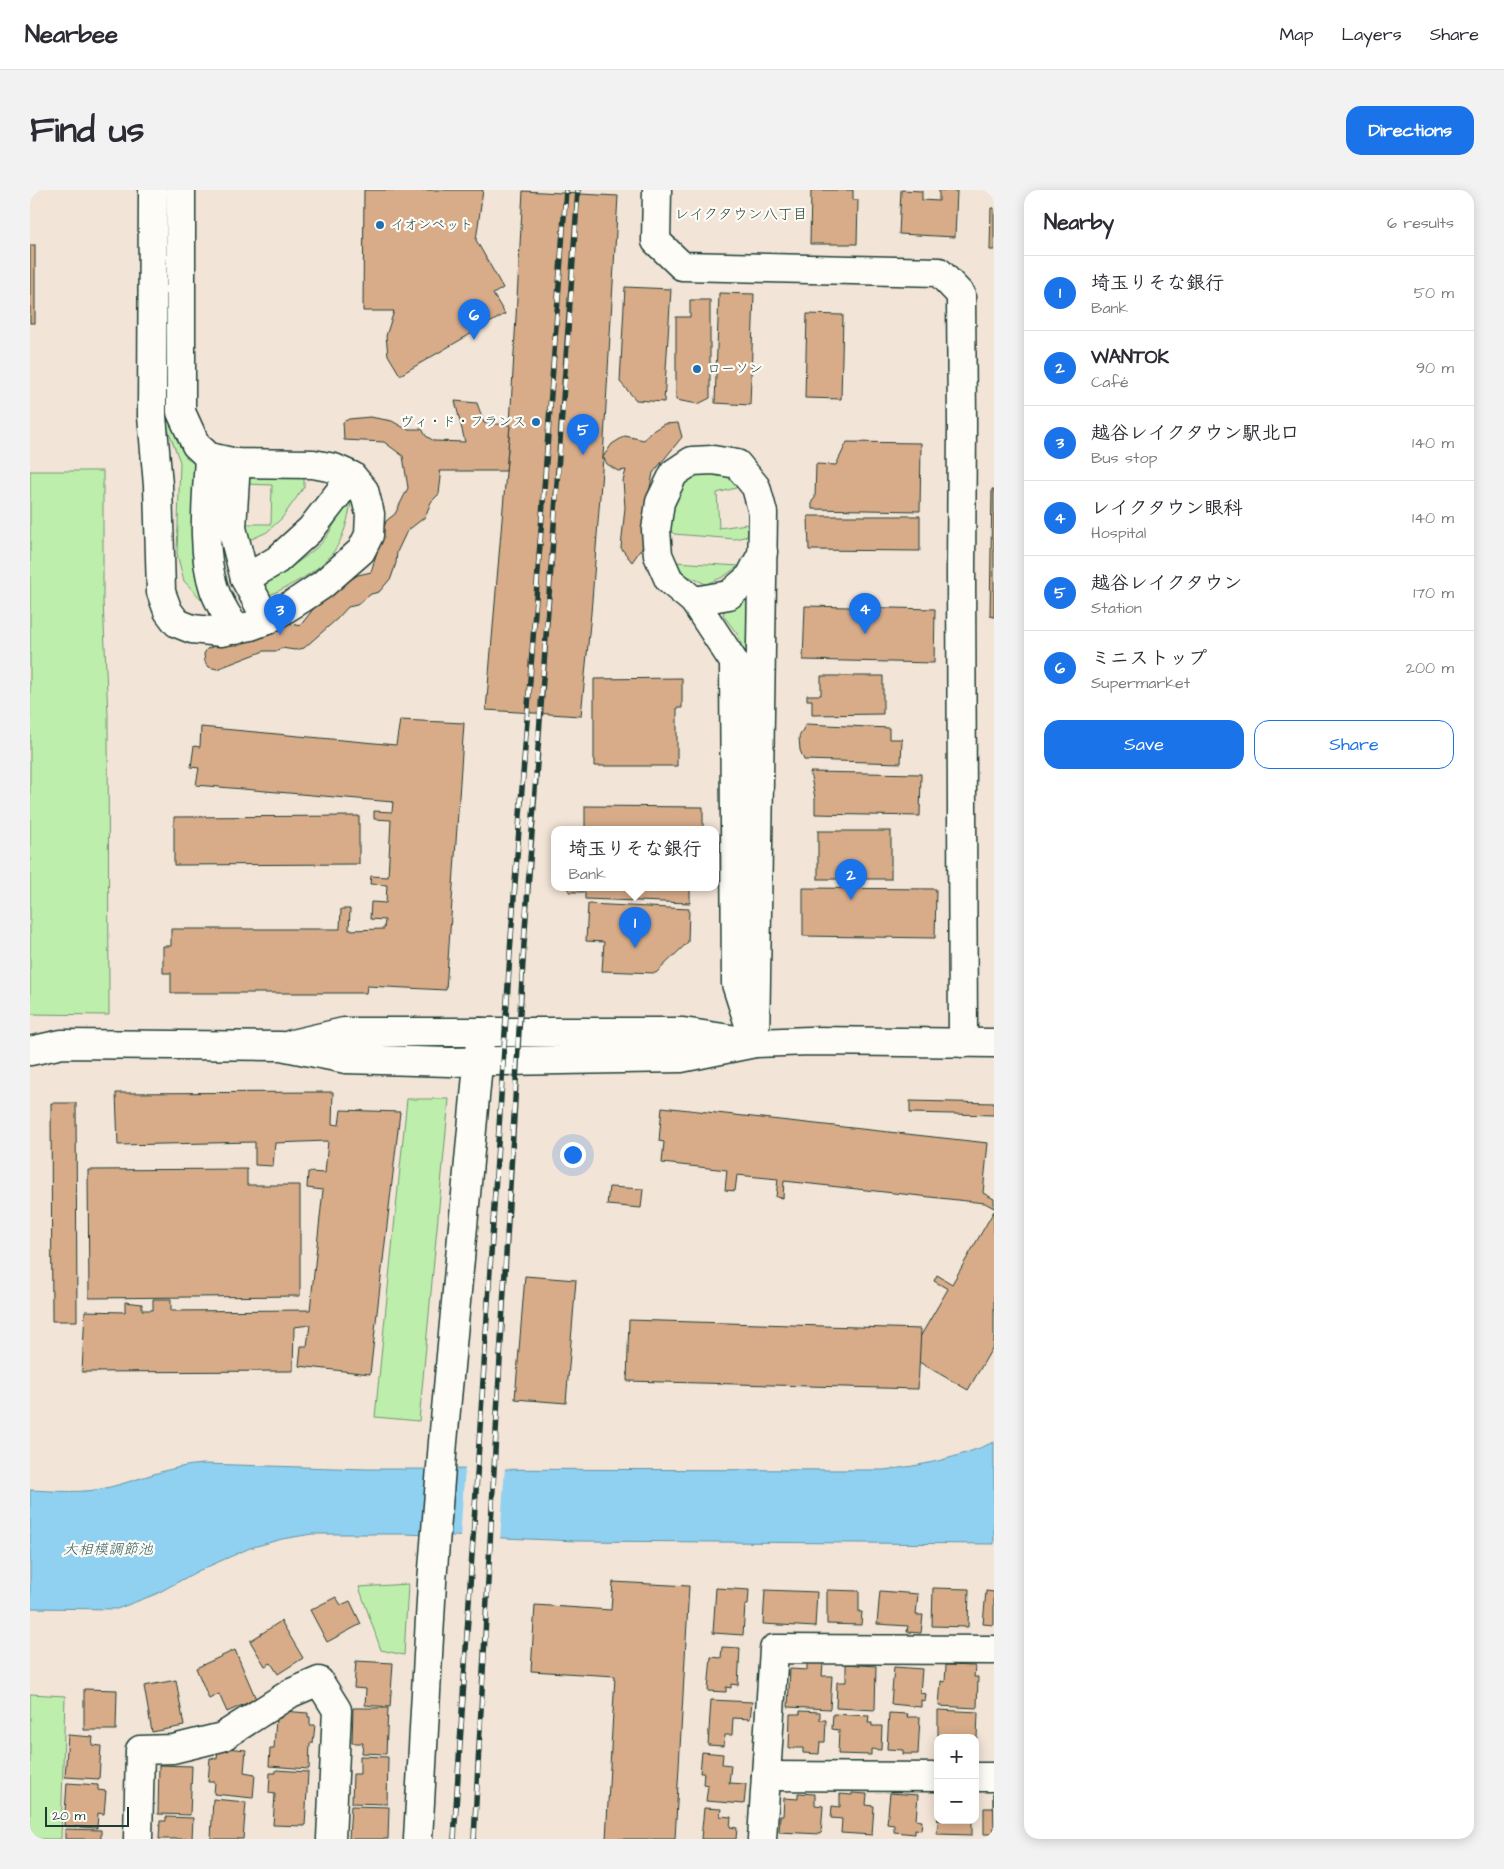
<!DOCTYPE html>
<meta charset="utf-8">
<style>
body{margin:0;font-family:"Architects Daughter","Klee One",sans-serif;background:#f2f2f3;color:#2b2b33}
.controls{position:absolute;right:15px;bottom:15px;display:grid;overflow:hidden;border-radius:10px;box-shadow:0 2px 12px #0003}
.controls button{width:45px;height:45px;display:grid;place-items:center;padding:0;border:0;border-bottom:1px solid #e1e1e2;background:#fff;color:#2b2b33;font:25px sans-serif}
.scale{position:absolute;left:15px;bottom:12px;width:84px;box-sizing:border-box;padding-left:5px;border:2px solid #1f3d34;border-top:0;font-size:14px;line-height:18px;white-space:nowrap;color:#1f3d34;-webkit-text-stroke:4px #fdfcf7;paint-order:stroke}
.you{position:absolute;left:542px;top:964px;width:18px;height:18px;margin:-12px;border:4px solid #fff;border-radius:50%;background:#1a73e8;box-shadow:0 0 0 8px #1a73e833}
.badge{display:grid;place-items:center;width:32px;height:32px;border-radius:50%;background:#1a73e8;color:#fff;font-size:16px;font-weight:700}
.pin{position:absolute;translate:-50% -41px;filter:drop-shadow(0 1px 2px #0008)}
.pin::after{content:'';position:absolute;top:26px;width:18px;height:15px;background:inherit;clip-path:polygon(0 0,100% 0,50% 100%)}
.popup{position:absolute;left:521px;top:636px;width:168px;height:65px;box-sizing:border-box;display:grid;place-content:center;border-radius:10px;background:#fff;filter:drop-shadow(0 1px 4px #0005);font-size:16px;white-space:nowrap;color:#7c7c81}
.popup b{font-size:19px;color:#2b2b33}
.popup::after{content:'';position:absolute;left:50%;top:100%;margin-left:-10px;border:10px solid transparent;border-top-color:#fff}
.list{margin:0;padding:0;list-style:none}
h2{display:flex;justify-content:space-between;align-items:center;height:65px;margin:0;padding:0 20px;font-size:21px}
h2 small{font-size:16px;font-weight:400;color:#7c7c81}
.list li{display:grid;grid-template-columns:32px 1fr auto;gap:15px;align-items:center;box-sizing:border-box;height:75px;padding:0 20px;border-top:1px solid #e1e1e2}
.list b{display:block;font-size:19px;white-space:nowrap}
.list p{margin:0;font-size:16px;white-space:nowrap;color:#7c7c81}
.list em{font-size:16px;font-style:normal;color:#7c7c81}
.actions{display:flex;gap:10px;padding:15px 20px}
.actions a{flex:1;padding:11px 0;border:1px solid #1a73e8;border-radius:15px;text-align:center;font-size:18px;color:#1a73e8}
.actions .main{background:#1a73e8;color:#fff}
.map{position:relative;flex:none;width:964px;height:1649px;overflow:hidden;border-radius:15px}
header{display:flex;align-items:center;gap:30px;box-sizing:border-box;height:70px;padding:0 25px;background:#fff;border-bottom:1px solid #e1e1e2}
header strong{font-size:24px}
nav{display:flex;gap:28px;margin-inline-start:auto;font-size:18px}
.intro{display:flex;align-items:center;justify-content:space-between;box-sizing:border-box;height:120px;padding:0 30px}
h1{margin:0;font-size:35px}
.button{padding:12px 22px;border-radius:15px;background:#1a73e8;color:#fff;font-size:18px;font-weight:700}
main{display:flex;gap:30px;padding:0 30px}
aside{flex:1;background:#fff;border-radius:15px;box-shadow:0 2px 12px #0003}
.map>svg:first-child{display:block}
</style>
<header>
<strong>Nearbee</strong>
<nav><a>Map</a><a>Layers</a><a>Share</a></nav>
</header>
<div class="intro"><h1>Find us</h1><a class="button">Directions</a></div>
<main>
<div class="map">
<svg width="964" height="1649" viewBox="0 0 964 1649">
<rect width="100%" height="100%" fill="#f2e4d6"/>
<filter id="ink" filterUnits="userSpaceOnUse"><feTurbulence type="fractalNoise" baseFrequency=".02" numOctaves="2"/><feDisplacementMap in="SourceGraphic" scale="10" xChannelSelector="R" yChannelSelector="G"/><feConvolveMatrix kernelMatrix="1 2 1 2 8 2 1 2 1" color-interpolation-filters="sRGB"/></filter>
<g filter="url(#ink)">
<!-- green -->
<g fill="#beeeac" stroke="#6e9670">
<path d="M134 218H145L167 272 174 412 154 391 147 364 150 272 138 239Z"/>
<path d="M216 280 274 282V297L252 328 237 342 213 353V334H241L242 295 216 294Z"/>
<path d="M0 281H73V411L78 526 79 825 0 824Z"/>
<path d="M673 283 693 284 709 291 706 298 687 303 689 338 717 334 718 346 705 349 644 344 639 339 644 302 662 285Z"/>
<path d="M316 312 321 313C318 329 314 347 304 361 289 382 260 396 237 406L231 394C249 385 287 362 297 346 304 336 310 323 316 312Z"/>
<path d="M645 372 709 376 693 387 676 394 655 385Z"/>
<path d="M712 407 724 413 711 533V453L708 445 693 425 696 414Z"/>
<path d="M377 909H419L389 1231 345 1227Z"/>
<path d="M378 1394 374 1465 351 1460 329 1397Z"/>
<path d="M0 1504 35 1506 31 1649H0Z"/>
</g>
<!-- water -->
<path fill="#90d0f1" stroke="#6395a5" d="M964 1252V1354L547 1351 374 1344H282L252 1349 220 1358 168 1381 126 1404 87 1419 0 1418V1300C27 1301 54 1304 80 1297 112 1289 140 1276 173 1274L337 1279 853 1280C892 1276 928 1268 964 1252Z"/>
<!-- pier -->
<path fill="#f2e4d6" d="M435 1276H475L470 1350 430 1349Z"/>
<!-- building -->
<g fill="#d8ac89" stroke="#1f3d34">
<path d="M334 0H453L446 50 473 98 463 104 475 124 370 185 358 165 356 146 364 121H333Z"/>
<path d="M781 0H823V10H828L827 54H780Z"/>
<path d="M871 0 892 1V10L909 11V0L927 1 925 47 869 44Z"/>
<path d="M493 1 588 6 573 267 561 423 551 526 456 520 480 235Z"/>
<path d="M961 18H964V60H960Z"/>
<rect x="0" y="55" width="5" height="78"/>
<path d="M595 97 641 99 634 212 606 210 590 192Z"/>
<path d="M689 103 724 104 720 215 685 213Z"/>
<path d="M660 110H680V208L668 214 646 210V127H660Z"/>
<path d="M777 124 813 125 811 209 775 208Z"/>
<path d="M425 211 447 213 454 233 480 235 476 281H409L411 287 409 304 401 312 395 327 377 341 367 362 366 373 361 388 349 402 341 404 327 415 318 417 307 429 274 458 265 460 251 458 246 461H234L187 479 179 477 175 472 174 464 177 459 207 447 258 433 270 436 291 409 320 390 328 385 341 382 356 331 365 324 378 298 373 266 354 252 314 250 313 232 319 229 340 227 362 231 376 239H392L396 246 404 251 435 252Z"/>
<path d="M648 233 652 247 623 283 617 313 616 352 602 372 591 358 595 317 593 291 596 280 588 281 577 274 573 267 582 254 595 246 614 250 621 242 634 234Z"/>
<path d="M817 252 891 253 890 321 782 319V311L785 308 786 274 806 275Z"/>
<path d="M962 299H964V427L960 426Z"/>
<path d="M778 326H890V361L779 360Z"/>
<path d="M775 416 905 419 904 473 773 470Z"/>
<path d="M791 486H853V524L782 525V510H777V505H791Z"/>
<path d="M652 488V518H647V576H564V489Z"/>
<path d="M370 530 434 533 416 800 337 796 336 803H141V783H133V756H141V739H310L311 719H320L319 740 354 739 355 730 340 729 341 712 356 713 357 695 340 694 341 686 358 687 361 630 344 629V621L362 622 363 612 166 595 169 578 161 577 164 556 170 557 171 537 366 555Z"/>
<path d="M776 534 859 538V549H872L871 573 774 570 770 560 769 547Z"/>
<path d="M780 582 891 584 890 626 785 624V608Z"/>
<path d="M555 616 673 617V639H555Z"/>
<path d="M329 626V674L144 675V627Z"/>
<rect x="788" y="641" width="73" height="48"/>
<path d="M539 697H660V713L555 709V702H539Z"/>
<path d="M773 698 906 699 905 748 773 746Z"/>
<path d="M558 714 659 719 658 752 626 783 572 781 574 752 556 751Z"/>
<path d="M303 902 302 934 309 935 311 920 370 922 340 1184 269 1176 271 1156H277L280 1135 264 1137 263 1181 52 1182 55 1121 95 1122V1112L112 1114V1120H123V1109H141V1121L280 1120 293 1000 277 998 278 982 295 983 298 951 245 953 243 976 225 975V952L88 955 86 903Z"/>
<path d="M880 911 964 913V925L880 923Z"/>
<path d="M21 913H46L47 1131H22Z"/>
<path d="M632 917 958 953 953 1003 964 1009V1018L955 1013 754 991 753 1008 746 1007 748 989 707 985 705 1001 695 1000 697 980 632 973 634 952 629 951Z"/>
<path d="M217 979V995H270V1106L59 1108 58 980Z"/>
<path d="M579 997 613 999 611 1018 577 1015Z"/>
<path d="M964 1021V1155L938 1200 889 1172 890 1147 918 1099 904 1091 907 1085 922 1094Z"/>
<path d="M495 1086 546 1090 536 1213 485 1209Z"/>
<path d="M599 1130 891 1139 888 1199 597 1191Z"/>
<path d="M583 1392 659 1396 645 1649H576L585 1486 501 1481 505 1415 581 1420Z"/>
<path d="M686 1398 719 1400 718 1415H715L713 1445 683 1443Z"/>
<path d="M903 1398 939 1399 938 1437 902 1436Z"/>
<path d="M735 1400 787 1402 785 1437 733 1434Z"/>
<path d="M797 1400 829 1401V1422H832L831 1435 797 1434Z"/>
<path d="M850 1401 888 1404 886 1425H893L891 1443 877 1442 878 1436 847 1434Z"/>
<path d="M956 1401 964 1402V1435L953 1434Z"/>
<path d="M306 1407 311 1415 320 1411 331 1434 297 1452 280 1420Z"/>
<path d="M251 1431 273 1468 248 1484 241 1473 235 1476 220 1451Z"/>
<path d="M692 1457 710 1458 708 1495 701 1494V1498L696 1497V1502L678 1501 681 1467 691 1468Z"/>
<path d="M205 1460 226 1509 197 1522 189 1504 179 1509 166 1478Z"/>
<path d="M326 1471 363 1473 360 1517 335 1515 336 1499 324 1498Z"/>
<path d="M777 1472 793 1473 792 1486H802L800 1519 758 1517 760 1479 777 1480Z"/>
<path d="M816 1474 846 1476 845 1520 806 1518 807 1492H816Z"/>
<path d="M916 1475 945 1476 944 1487H948L947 1518 909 1516 911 1491 915 1492Z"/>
<path d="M864 1477 892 1479 890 1503 896 1504 895 1511 891 1510V1517L861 1514Z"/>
<path d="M146 1490 154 1536 122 1542 114 1496Z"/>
<path d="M54 1499 87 1500 86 1540H54Z"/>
<path d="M681 1510 722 1512 720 1529 703 1528 702 1545H695L694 1556 678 1555Z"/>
<path d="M323 1518H358L356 1564 332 1563 333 1553H322Z"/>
<path d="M908 1520 948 1522 947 1548H913V1546H908Z"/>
<path d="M252 1521 278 1523V1527H280V1535H285L283 1553H280L279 1579 239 1576 240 1559H244L246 1528H251Z"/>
<path d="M770 1521 790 1522V1530H796L795 1552H790L789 1564 773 1563V1558H759L760 1524H770Z"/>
<path d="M859 1523 878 1524 877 1527H890L888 1564H873V1560L857 1559Z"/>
<path d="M803 1524 839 1526 838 1533H842V1536H852L851 1560 841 1559V1565L808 1564 809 1540 802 1539Z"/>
<path d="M38 1545 63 1547 62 1555 71 1556 69 1589 35 1587Z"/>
<path d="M188 1557 216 1560 214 1582 225 1584 223 1608 184 1604 185 1592H178L180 1568 187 1569Z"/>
<path d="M672 1562 693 1564 692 1574 701 1575 699 1593 716 1594 714 1614 676 1611 678 1595 673 1594 674 1583H670Z"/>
<path d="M330 1566 358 1567 357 1614 322 1613 323 1584H330Z"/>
<path d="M129 1575 162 1576 160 1625 128 1624Z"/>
<path d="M246 1580 278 1582 275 1636 243 1635 245 1604 239 1603 240 1583H246Z"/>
<path d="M37 1593 68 1595V1600L76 1601 74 1624 68 1623 67 1638 34 1636Z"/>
<path d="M963 1601 964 1644H954V1618H963Z"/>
<path d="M768 1603 785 1604V1615L793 1616 791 1644 749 1642 750 1626H753L754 1608 768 1609Z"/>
<path d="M822 1603 837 1604 836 1615 844 1616 842 1645 811 1643 812 1629 801 1628 802 1616 810 1617V1604L822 1605Z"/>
<path d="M860 1603 888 1605 886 1630 892 1631 891 1640 885 1639V1644L864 1642V1635L857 1634Z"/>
<path d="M183 1609 216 1612 213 1649H181Z"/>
<path d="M321 1616 359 1617 358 1649H319Z"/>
<path d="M674 1618 691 1619 690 1626 701 1627 700 1637 707 1638 706 1649H671Z"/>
<path d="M908 1626V1630H942V1645L907 1644Z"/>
<path d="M136 1627 163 1628 162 1649H129L130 1631H136Z"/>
<path d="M35 1639 71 1640V1649H35Z"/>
</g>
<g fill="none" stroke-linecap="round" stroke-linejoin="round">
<defs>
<g id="minor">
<path d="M123 0 122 226 128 295 131 402 138 421 147 433 162 439 191 442 221 436 237 430 271 409 292 395 331 361 339 345 340 324 334 300 322 286 304 278 283 274 206 273 179 267 166 255 151 222V0"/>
<path d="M627 0 626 51 652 76 909 82 931 105 932 234 931 382 933 853"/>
<path d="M179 267C177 308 171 360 184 399 189 414 198 427 206 440"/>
<path d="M683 270 707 274 726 297 733 323 725 853 706 794 704 472 664 411 639 390 628 365 626 340 630 312 644 283 662 271Z"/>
<path d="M206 273 202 338 215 389"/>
<path d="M664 411 699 405 720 387 733 362"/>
<path d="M237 430 215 389 247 370 281 339 322 286"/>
<path d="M262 854 314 842H653L707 850"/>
<path d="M0 861 32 854 251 856 316 869 420 872 651 868 725 853 780 851 964 853"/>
<path d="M736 1586 908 1587"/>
<path d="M945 1587H964"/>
<path d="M108 1649 110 1560 143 1559 192 1547 261 1503 289 1491 307 1520 301 1649"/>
<path d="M388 1649 402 1392 413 1252 451 842"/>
<path d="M732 1649 744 1459 964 1460"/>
</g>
</defs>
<!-- minor casing -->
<use href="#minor" stroke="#1f3d34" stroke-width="31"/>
<!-- minor -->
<use href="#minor" stroke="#fdfcf7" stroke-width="28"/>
<defs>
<g id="rail">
<path d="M424 1649 481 748 536 0"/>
<path d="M444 1649C461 1351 475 1052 494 754 510 502 532 251 548 0"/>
</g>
</defs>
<!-- rail casing -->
<use href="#rail" stroke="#1f3d34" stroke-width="5.5"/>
<!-- rail -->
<use href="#rail" stroke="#fdfcf7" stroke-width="4" stroke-dasharray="11" stroke-linecap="butt"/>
</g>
</g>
<!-- markers -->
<g fill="#1f6fb2" stroke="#fdfcf7" stroke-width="2">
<circle cx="350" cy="35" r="5"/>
<circle cx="667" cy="179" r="5"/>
<circle cx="506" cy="232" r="5"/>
</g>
<g text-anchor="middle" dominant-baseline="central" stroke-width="4.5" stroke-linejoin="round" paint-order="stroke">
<!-- poi labels -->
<g font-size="14" fill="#1f3d34" stroke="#fdfcf7" text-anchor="start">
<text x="360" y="35">イオンペット</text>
<text x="677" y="179">ローソン</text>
<text x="496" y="232" text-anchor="end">ヴィ・ド・フランス</text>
</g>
<!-- neighbourhood labels -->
<g font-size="15" fill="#1f3d34" stroke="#fdfcf7">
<text x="711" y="24">レイクタウン八丁目</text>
</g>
<!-- water labels -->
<g font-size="15" font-style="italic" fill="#3b6263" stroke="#fdfcf7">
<text x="78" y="1359">大相模調節池</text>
</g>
</g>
</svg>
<div class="controls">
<button>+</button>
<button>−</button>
</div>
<div class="scale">20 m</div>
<div class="you"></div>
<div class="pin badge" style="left:605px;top:758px">1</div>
<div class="popup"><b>埼玉りそな銀行</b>Bank</div>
<div class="pin badge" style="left:821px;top:710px">2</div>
<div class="pin badge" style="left:250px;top:445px">3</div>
<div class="pin badge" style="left:835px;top:444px">4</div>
<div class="pin badge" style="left:553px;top:265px">5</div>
<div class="pin badge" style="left:444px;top:150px">6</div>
</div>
<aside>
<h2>Nearby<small>6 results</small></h2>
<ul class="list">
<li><span class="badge">1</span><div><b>埼玉りそな銀行</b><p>Bank</p></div><em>50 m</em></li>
<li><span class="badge">2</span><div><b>WANTOK</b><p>Café</p></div><em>90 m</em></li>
<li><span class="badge">3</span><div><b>越谷レイクタウン駅北口</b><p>Bus stop</p></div><em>140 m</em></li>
<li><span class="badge">4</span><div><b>レイクタウン眼科</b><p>Hospital</p></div><em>140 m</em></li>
<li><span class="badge">5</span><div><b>越谷レイクタウン</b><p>Station</p></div><em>170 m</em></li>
<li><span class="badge">6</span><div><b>ミニストップ</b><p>Supermarket</p></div><em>200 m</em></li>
</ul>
<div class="actions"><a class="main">Save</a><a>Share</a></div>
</aside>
</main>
